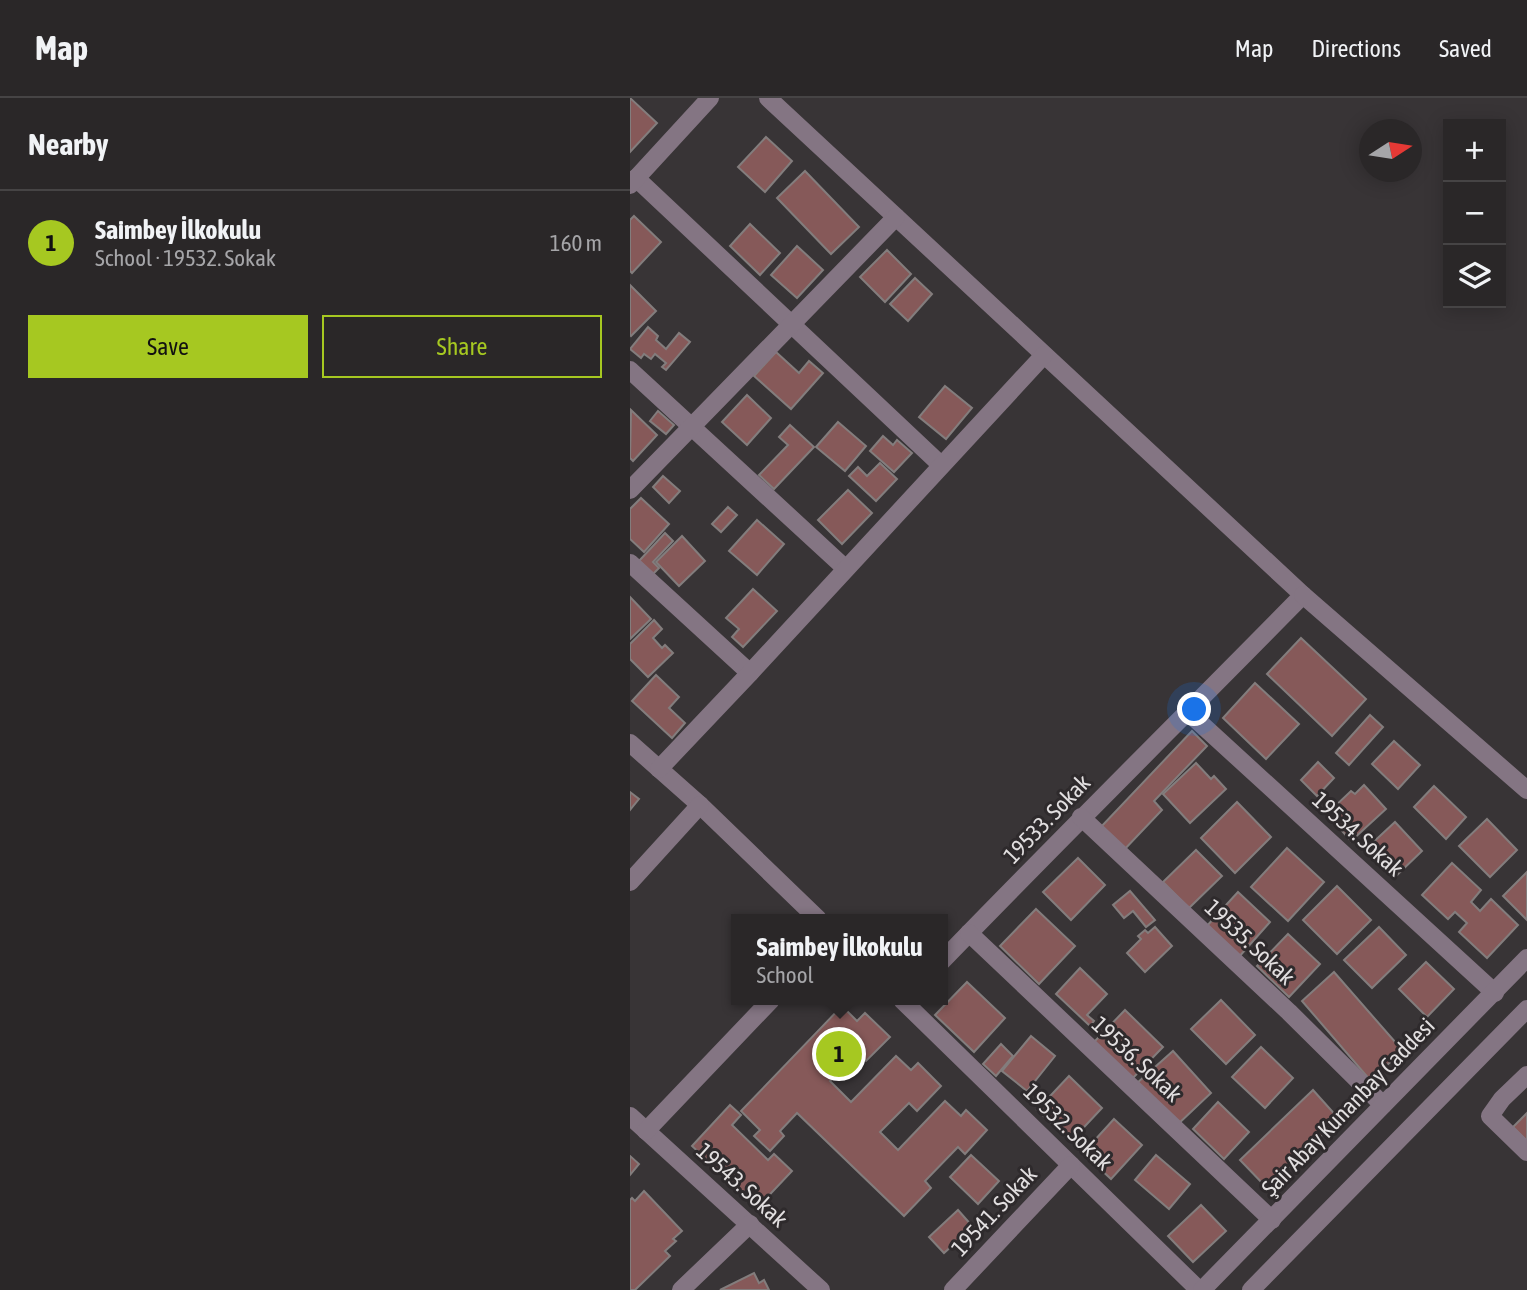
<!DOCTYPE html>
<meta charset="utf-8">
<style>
body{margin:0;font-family:"Asap Condensed",sans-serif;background:#322f30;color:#f1f3f6}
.controls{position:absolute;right:21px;top:21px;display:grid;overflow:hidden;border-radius:0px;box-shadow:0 4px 18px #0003}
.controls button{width:63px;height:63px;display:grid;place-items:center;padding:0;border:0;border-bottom:2px solid #464445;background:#2a2728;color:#f1f3f6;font:35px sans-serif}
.compass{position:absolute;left:729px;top:21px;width:63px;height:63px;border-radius:50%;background:#2a2728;box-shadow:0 4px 18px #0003;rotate:78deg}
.you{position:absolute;left:565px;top:612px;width:24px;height:24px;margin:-18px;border:5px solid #fff;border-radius:50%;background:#1a73e8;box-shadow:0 0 0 10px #1a73e833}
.badge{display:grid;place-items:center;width:46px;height:46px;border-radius:50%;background:#a6c821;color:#111;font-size:23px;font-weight:700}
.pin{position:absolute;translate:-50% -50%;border:4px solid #fff;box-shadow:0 2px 7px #0006}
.popup{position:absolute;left:101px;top:816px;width:217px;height:91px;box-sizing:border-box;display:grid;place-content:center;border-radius:0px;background:#2a2728;filter:drop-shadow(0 2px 5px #0005);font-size:23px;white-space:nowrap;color:#a5a5a8}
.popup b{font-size:26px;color:#f1f3f6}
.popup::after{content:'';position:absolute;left:50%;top:100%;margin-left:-14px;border:14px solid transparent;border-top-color:#2a2728}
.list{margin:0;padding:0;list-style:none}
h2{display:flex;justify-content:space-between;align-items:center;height:91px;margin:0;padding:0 28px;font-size:30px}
h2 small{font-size:23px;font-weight:400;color:#a5a5a8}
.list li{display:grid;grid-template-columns:46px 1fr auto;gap:21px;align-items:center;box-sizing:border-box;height:105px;padding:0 28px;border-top:2px solid #464445}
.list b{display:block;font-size:26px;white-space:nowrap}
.list p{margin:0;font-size:23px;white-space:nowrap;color:#a5a5a8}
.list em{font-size:23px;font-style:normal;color:#a5a5a8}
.actions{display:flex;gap:14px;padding:21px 28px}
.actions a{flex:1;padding:16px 0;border:2px solid #a6c821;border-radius:0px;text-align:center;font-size:24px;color:#a6c821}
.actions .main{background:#a6c821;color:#111}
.icon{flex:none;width:38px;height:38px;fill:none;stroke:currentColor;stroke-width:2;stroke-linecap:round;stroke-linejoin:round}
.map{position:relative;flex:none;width:897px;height:1192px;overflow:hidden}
header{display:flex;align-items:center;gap:42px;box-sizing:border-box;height:98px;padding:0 35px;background:#2a2728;border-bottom:2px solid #464445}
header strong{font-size:33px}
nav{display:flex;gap:38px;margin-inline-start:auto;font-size:24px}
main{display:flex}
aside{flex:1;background:#2a2728}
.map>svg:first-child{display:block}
</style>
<header>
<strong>Map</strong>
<nav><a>Map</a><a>Directions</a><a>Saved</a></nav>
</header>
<main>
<aside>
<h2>Nearby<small></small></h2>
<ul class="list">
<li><span class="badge">1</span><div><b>Saimbey İlkokulu</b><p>School · 19532. Sokak</p></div><em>160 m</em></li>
</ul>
<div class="actions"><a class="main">Save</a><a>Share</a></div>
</aside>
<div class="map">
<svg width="897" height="1192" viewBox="0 0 897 1192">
<rect width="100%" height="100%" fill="#383436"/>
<!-- building -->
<g fill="#865959" stroke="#837d7d" stroke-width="2">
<path d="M0 0 27 25 0 54Z"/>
<path d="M136 39 162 63 135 94 108 69Z"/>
<path d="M175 73 229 129 201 156 147 100Z"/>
<path d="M4 118 31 144 2 175 0 173V122Z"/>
<path d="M120 126 150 155 130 177 100 148Z"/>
<path d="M167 148 193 172 167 200 141 177Z"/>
<path d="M257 152 281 176 255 204 230 179Z"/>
<path d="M285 180 302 196 278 223 260 206Z"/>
<path d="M0 187 26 213 1 238 0 237Z"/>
<path d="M18 229 28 238 26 242 36 251 49 235 60 244 36 272 32 269 36 265 25 256 21 261 14 256 11 260 0 251Z"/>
<path d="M146 254 169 275 179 263 193 275 161 311 124 278Z"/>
<path d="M315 288 342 310 316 341 289 319Z"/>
<path d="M117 297 141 320 117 347 92 324Z"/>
<path d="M1 312 27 337 3 363 0 360Z"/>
<path d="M28 313 44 327 36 336 20 323Z"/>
<path d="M208 324 236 348 215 373 186 349Z"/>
<path d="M160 327 184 349 144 391 129 377 158 347 149 339Z"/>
<path d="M253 338 263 347 267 342 282 355 264 374 240 353Z"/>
<path d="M250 365 267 381 246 403 219 378 228 369 237 378Z"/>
<path d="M33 378 50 393 39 405 23 389Z"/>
<path d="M218 392 242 415 212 446 188 422Z"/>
<path d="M11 400 39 426 14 454 0 441V411Z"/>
<path d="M98 409 107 417 91 434 82 426Z"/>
<path d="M127 422 154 446 127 477 99 453Z"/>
<path d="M35 435 43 443 23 464 29 470 23 476 9 463Z"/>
<path d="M52 438 75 463 49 488 26 464Z"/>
<path d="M123 491 147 513 113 549 102 539 109 531 96 520Z"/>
<path d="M0 499 21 521 0 541Z"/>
<path d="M24 522 32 531 23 540 32 550 35 547 43 555 18 579 0 561V546Z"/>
<path d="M671 540 736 601 702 638 637 576Z"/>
<path d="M26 577 49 599 39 610 55 625 42 640 2 603Z"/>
<path d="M625 585 669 626 636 661 593 620Z"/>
<path d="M740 617 753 629 719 667 706 655Z"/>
<path d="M562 633 577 648 524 703 532 712 492 754 469 731Z"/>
<path d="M764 643 790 667 768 691 742 666Z"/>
<path d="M688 664 704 680 687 698 671 682Z"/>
<path d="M566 665 581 681 584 678 596 691 560 725 533 696Z"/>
<path d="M734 687 756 711 721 743 705 725 710 720 702 711 721 693 725 696Z"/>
<path d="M804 688 836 719 816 741 784 709Z"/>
<path d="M0 694 9 701 0 712Z"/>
<path d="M607 704 641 739 605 775 571 740Z"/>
<path d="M857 721 887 752 860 779 829 748Z"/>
<path d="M765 724 792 753 766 778 738 749Z"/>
<path d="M657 750 694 784 658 823 621 789Z"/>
<path d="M566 752 592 778 559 810 533 784Z"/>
<path d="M448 760 475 787 441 822 413 794Z"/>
<path d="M822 765 851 792 841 804 850 813 861 801 888 827 857 860 829 834 837 825 825 814 818 821 792 797Z"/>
<path d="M897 774V822L873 798Z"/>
<path d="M707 788 741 822 707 856 673 822Z"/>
<path d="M500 793 525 822 516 829 503 813 494 820 483 807Z"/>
<path d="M608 794 640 824 608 860 575 830Z"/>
<path d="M406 811 445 848 409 886 370 848Z"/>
<path d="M525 829 542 848 515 874 497 855 511 841 508 838 515 832 518 835Z"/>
<path d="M749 829 776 857 742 890 714 862Z"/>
<path d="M658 836 690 866 659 899 627 868Z"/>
<path d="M796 864 824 891 797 919 769 891Z"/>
<path d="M450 870 477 896 457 917 464 923 460 928 426 896Z"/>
<path d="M704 874 773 953 740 982 672 903Z"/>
<path d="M337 884 375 920 344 954 305 917Z"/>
<path d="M591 902 625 937 596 966 561 931Z"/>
<path d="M212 908 227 923 235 915 260 939 236 963 227 955 200 983 221 1004 266 958 281 972 288 965 311 988 287 1013 279 1005 250 1034 268 1052 315 1003 331 1018 336 1012 357 1032 335 1056 328 1049 295 1083 301 1090 274 1118 167 1015 150 1033 154 1038 140 1053 124 1038 130 1032 111 1013Z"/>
<path d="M495 912 533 949 500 983 464 944Z"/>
<path d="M401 938 425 958 397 993 372 973Z"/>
<path d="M371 946 383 958 366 978 353 966Z"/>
<path d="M631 949 663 980 635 1010 602 979Z"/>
<path d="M543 953 581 995 546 1028 507 985Z"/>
<path d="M439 978 472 1010 441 1043 407 1012Z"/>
<path d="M683 992 709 1021 637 1090 610 1062Z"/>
<path d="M588 1004 619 1034 594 1061 563 1031Z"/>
<path d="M100 1007 111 1017 102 1027 138 1062 144 1056 162 1073 128 1109 62 1048Z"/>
<path d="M897 1015V1043L883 1029Z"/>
<path d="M484 1021 512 1047 481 1081 453 1055Z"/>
<path d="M341 1057 369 1083 348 1106 320 1079Z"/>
<path d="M526 1057 560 1086 539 1111 505 1082Z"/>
<path d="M0 1058 9 1066 0 1077Z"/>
<path d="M14 1093 52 1133 43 1141 46 1143 35 1153 40 1158 5 1192H0V1102L2 1100 5 1103Z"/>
<path d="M571 1107 596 1133 563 1164 538 1138Z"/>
<path d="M328 1112 343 1129 314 1155 299 1139Z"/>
<path d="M124 1175 129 1185 134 1182 139 1192H90Z"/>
</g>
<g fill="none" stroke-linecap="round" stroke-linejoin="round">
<!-- minor -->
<g stroke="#847583" stroke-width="18">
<path d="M138 0 673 497C553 619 431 740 312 863"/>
<path d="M6 80 311 367"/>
<path d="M0 87 80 0"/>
<path d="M0 272 215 470"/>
<path d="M0 392 266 119"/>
<path d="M0 465 120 575"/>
<path d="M673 497 897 692"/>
<path d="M558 614 865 895"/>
<path d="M0 645 70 707 188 821"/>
<path d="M29 671 120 575 414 257"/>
<path d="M451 719 659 914 753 1007"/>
<path d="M0 784 70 707"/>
<path d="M339 835 642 1122"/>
<path d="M272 902 569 1192"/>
<path d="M897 977 872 1001 860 1018 897 1054"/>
<path d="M0 1018 191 1192"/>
<path d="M16 1033 141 902"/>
<path d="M51 1192 120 1126"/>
<path d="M323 1192 441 1067"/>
<path d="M572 1192 897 860"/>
<path d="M621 1192 897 911"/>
</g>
</g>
<g text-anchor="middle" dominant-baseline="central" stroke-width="6" stroke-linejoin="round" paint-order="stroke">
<!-- street labels -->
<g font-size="23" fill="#e2dfe0" stroke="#2e2a2c">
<text transform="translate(417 721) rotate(-46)">19533. Sokak</text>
<text transform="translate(728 736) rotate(42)">19534. Sokak</text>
<text transform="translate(620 844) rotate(43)">19535. Sokak</text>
<text transform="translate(507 961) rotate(43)">19536. Sokak</text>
<text transform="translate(718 1009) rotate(-46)">Şair Abay Kunanbay Caddesi</text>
<text transform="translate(438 1029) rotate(44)">19532. Sokak</text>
<text transform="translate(112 1087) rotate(42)">19543. Sokak</text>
<text transform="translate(364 1113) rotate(-47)">19541. Sokak</text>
</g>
</g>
</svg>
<div class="controls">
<button>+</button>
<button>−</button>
<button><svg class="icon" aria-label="layers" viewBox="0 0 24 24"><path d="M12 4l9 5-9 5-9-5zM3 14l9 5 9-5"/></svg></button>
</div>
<svg class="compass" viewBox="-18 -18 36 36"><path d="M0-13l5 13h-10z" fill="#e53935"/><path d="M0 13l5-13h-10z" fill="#a5a5a8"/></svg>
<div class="you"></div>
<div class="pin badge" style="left:209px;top:956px">1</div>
<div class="popup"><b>Saimbey İlkokulu</b>School</div>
</div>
</main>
